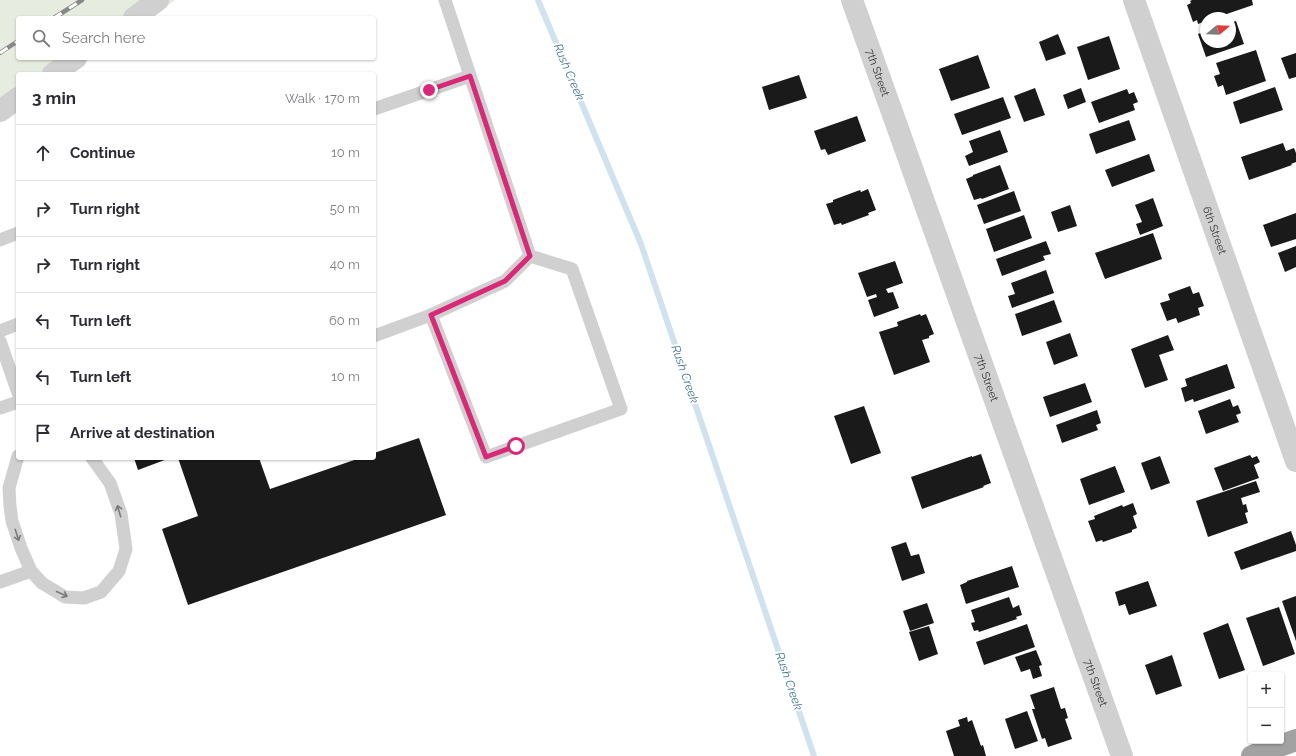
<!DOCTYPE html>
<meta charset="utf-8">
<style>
body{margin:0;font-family:Raleway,sans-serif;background:#f7f7f7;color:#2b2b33}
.controls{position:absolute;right:12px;bottom:12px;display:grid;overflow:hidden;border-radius:4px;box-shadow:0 1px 3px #0004}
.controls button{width:36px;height:36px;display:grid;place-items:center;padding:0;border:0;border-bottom:1px solid #e1e1e2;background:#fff;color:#2b2b33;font:20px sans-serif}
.compass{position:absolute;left:1200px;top:12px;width:36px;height:36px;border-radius:50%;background:#fff;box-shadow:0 1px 3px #0004;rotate:71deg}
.stop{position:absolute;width:12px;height:12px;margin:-9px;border:3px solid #db2777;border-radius:50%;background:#fff}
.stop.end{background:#db2777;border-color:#fff;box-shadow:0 1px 4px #0008}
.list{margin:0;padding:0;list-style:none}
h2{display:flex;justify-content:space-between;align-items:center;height:52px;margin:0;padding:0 16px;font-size:17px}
h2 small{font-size:13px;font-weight:400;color:#7c7c81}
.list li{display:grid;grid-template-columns:26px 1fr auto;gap:12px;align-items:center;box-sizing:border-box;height:56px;padding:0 16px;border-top:1px solid #e1e1e2}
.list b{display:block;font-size:15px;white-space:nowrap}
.list em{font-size:13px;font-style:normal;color:#7c7c81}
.icon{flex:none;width:22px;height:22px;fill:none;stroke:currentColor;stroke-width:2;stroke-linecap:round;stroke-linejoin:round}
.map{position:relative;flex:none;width:1296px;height:756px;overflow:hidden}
.search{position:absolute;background:#fff;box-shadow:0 1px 3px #0004;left:16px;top:16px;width:360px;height:44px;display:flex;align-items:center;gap:10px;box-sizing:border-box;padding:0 14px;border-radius:4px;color:#7c7c81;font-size:15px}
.panel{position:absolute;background:#fff;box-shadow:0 1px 3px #0004;left:16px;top:72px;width:360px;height:388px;border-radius:4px}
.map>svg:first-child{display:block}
</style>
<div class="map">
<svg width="1296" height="756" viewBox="0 0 1296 756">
<rect width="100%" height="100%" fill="#fff"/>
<!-- green -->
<path fill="#e6ecdf" d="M0 0H175L151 18H18V58H91L67 74H18V107L0 118Z"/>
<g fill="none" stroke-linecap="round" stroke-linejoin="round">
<!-- stream -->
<path stroke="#cfe2ee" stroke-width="6" d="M538 0 641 244 814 756"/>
</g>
<!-- building -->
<g fill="#1a1a1a">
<path d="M1192 0H1252L1253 5 1215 18H1206V21L1198 24 1197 20 1193 22 1187 5 1191 3 1190 1Z"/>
<path d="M1236 21 1244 44 1206 57 1198 34 1206 31V42H1230V23Z"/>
<path d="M1058 34 1066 54 1046 61 1039 42Z"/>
<path d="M1109 36 1120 69 1088 80 1077 47Z"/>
<path d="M1256 50 1266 81 1226 95 1223 85 1218 87 1214 76 1220 74 1216 63Z"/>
<path d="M1296 53V77L1289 79 1281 58Z"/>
<path d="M978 55 990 88 951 101 939 69Z"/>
<path d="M799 75 807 98 769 110 762 87Z"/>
<path d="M1275 87 1283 110 1240 124 1233 102Z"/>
<path d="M1035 88 1045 115 1024 122 1014 96Z"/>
<path d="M1081 88 1086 102 1068 109 1063 95Z"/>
<path d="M1127 89 1129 94 1134 92 1138 102 1133 104 1135 110 1099 123 1091 102Z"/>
<path d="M1003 97 1011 118 962 135 954 114Z"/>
<path d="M857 116 866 141 828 155 825 149 821 150 814 131Z"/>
<path d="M1129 120 1136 140 1096 154 1089 134Z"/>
<path d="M1000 130 1008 152 969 166 965 156 973 152 969 141Z"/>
<path d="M1283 143 1286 151 1294 148 1296 153V162L1291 164 1292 165 1249 180 1241 157Z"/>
<path d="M1149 154 1155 171 1112 187 1105 170Z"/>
<path d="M1000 165 1009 189 982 199 981 198 974 200 966 179 973 176V175Z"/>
<path d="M868 189 876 210 868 213 869 215 842 225 841 223 834 225 826 204 833 202V200L860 190 861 192Z"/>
<path d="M1014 191 1021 211 984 224 977 205Z"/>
<path d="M1153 198 1163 226 1140 235 1136 224 1142 222 1135 205Z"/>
<path d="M1070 205 1077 226 1058 232 1051 212Z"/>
<path d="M1296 213V239L1271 247 1263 225Z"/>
<path d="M1024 215 1032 238 994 252 986 229Z"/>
<path d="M1153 233 1162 259 1105 279 1095 253Z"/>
<path d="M1046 241 1051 254 1043 256 1045 260 1002 276 996 259Z"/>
<path d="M1296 246V267L1285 272 1278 253Z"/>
<path d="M895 261 903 283 886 289 888 293 893 292 899 308 874 317 868 300 877 297 876 294 867 297 858 273Z"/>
<path d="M1046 270 1054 293 1012 308 1008 296 1015 294 1011 283Z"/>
<path d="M1190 286 1193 294 1199 292 1204 306 1198 308 1200 315 1178 323 1176 318 1167 321 1160 303 1170 300 1168 294Z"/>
<path d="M1054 300 1062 322 1022 336 1015 314Z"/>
<path d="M920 314 921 316 926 314 934 334 929 336V338L922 340 930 362 894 375 879 332 898 326 897 322Z"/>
<path d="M1070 333 1078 356 1054 365 1046 342Z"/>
<path d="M1168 335 1174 350 1159 355 1168 380 1145 388 1131 349Z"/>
<path d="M1227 364 1235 388 1194 402 1193 399 1185 402 1181 388 1187 386 1185 379Z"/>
<path d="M1085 383 1092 402 1050 417 1043 397Z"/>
<path d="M1230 399 1233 407 1238 405 1241 413 1236 415 1239 422 1206 434 1198 411Z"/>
<path d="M864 406 881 453 851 464 834 416Z"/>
<path d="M1097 410 1101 423 1096 425 1098 430 1062 443 1056 425Z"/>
<path d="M419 438 446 515 188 605 162 529 198 516 178 458H259L270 489 360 458H374V453Z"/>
<path d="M981 454 991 483 983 486 984 487 922 509 911 477 972 456V457Z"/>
<path d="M1250 455 1252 458 1257 456 1260 462 1254 465 1259 478 1223 491 1214 468Z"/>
<path d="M1160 456 1170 483 1151 490 1141 463Z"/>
<path d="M134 458H170L138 470Z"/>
<path d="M1115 466 1125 492 1089 505 1080 479Z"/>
<path d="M1256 481 1260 492 1241 498 1243 505 1246 504 1248 512 1245 513 1248 523 1208 537 1196 501Z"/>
<path d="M1133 503 1137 514 1133 516 1137 528 1132 530V532L1103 542 1102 540 1096 542 1088 521 1095 519 1094 516 1122 505 1123 507Z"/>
<path d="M1291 531 1296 545V551L1241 570 1234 552Z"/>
<path d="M906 542 911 556 919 554 925 573 902 581 891 547Z"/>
<path d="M1012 566 1019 587 966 604 960 585 967 582V581Z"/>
<path d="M1148 581 1157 606 1129 615 1125 604 1119 606 1115 592Z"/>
<path d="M1296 596V641L1282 601Z"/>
<path d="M1009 597 1013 608 1019 605 1022 615 1016 617 1017 619 979 632 978 630 974 631 971 623 975 622 971 610Z"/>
<path d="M927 603 934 623 910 631 903 611Z"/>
<path d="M1279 607 1295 654 1263 666 1246 618Z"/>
<path d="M1228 623 1245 670 1219 679 1203 633Z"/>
<path d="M1027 624 1035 647 984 665 976 642Z"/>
<path d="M929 626 938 654 919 661 909 632Z"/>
<path d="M1036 650 1042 665 1039 666 1042 676 1033 679 1030 669 1021 672 1015 657Z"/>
<path d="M1172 655 1182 686 1156 695 1145 665Z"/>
<path d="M1054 687 1061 709 1065 708 1068 718 1065 719 1072 739 1048 747 1045 738 1042 739 1032 709H1035L1030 695Z"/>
<path d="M1027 711 1038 741 1015 749 1005 719Z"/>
<path d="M967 717 968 722 972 720 981 746 983 745 986 756H954L946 731 960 726 958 720Z"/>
</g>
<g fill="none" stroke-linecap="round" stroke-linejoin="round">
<!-- service -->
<g stroke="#d0d0d0" stroke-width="13">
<path d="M374 109 470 76"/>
<path d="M0 240 18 233"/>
<path d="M431 315 505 281 530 256"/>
<path d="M0 331 18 324"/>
<path d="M374 336 431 315 486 457 621 409 572 269 530 256 445 0"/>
<path d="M0 341 18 393"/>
<path d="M0 408 18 402"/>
<path d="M18 456 9 488 10 506 12 521 21 548 31 571 42 583 65 597 84 598 101 592 119 571 126 549 121 514 110 483 92 458"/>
<path d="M0 582 31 571"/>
</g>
<!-- minor -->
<g stroke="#d0d0d0" stroke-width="22">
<path id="s1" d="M852 0 1122 756"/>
<path id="s2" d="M1134 0 1296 461"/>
<path d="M134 18 158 0"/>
<path d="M53 74 76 58"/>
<path d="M0 111 18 98"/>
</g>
<!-- trunk -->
<path stroke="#a2a2a2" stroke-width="22" d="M1252 756 1296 740"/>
<defs>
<g id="rail">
<path d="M54 18 82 0"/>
<path d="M0 53 18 41"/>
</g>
</defs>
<!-- rail casing -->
<use href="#rail" stroke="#888" stroke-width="4.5"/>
<!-- rail -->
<use href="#rail" stroke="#fff" stroke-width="3" stroke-dasharray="9" stroke-linecap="butt"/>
</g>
<!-- one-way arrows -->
<defs><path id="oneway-shaft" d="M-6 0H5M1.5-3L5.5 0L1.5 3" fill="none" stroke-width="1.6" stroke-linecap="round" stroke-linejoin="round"/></defs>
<g stroke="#7a7a7a">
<use href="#oneway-shaft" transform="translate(119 511) rotate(-106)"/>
<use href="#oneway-shaft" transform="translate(17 535) rotate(72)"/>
<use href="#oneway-shaft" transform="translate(62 594) rotate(24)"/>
</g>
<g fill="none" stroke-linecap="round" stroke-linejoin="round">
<!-- route -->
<path stroke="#db2777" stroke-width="5" d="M429 90 470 76 530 256 505 281 431 315 486 457 516 446"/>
</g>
<g text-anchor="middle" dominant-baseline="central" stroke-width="4" stroke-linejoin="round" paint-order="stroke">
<!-- street labels -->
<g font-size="11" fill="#333" stroke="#fff">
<text stroke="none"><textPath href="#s1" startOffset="77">7th Street</textPath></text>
<text stroke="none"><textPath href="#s2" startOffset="244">6th Street</textPath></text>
<text stroke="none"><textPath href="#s1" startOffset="401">7th Street</textPath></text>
<text stroke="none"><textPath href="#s1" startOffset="725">7th Street</textPath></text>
</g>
<!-- water labels -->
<g font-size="12" font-style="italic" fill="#3f7597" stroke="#fff">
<text transform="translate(569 72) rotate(67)">Rush Creek</text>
<text transform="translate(685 374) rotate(71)">Rush Creek</text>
<text transform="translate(789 681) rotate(71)">Rush Creek</text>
</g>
</g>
</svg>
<div class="controls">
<button>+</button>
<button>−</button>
</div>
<svg class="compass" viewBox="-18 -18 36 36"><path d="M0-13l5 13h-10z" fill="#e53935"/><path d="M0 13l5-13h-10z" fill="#7c7c81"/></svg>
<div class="stop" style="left:516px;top:446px"></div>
<div class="stop end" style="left:429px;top:90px"></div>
<div class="search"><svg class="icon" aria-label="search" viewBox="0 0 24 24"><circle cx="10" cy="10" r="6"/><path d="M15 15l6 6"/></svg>Search here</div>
<section class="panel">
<h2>3 min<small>Walk · 170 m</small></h2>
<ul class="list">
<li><svg class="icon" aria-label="ahead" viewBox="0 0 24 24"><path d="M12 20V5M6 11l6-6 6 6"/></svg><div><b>Continue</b></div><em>10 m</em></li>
<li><svg class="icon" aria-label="right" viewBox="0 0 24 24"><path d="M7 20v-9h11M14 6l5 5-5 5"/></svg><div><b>Turn right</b></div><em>50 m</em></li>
<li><svg class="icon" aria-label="right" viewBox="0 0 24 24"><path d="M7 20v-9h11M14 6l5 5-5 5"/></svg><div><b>Turn right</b></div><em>40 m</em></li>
<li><svg class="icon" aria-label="left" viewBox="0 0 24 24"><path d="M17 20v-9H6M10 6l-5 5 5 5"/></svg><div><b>Turn left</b></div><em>60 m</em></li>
<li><svg class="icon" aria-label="left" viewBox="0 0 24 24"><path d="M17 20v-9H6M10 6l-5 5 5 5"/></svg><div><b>Turn left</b></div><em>10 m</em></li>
<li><svg class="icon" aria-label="arrive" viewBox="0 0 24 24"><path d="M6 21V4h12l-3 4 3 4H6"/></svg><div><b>Arrive at destination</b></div></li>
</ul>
</section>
</div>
